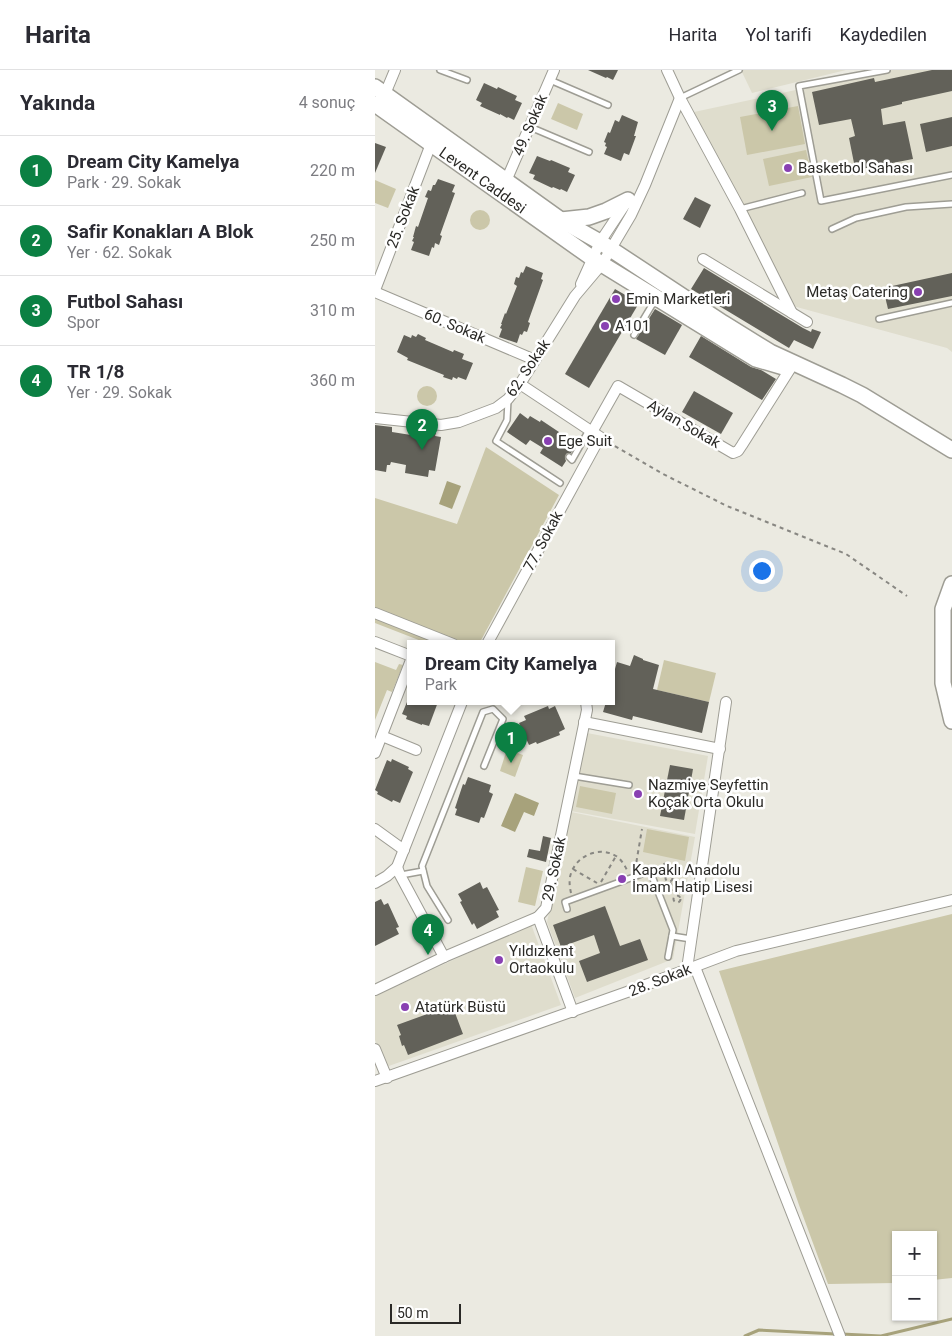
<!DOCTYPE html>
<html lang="tr">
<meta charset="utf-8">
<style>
body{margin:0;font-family:Roboto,sans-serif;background:#f2f2f3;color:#2b2b33}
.controls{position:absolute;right:15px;bottom:15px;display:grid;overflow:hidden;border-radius:0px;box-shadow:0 1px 4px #0004}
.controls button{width:45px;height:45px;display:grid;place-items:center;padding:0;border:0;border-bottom:1px solid #e1e1e2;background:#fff;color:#2b2b33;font:25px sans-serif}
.scale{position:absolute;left:15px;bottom:12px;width:71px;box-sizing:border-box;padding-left:5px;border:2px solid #2a2926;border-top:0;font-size:14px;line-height:18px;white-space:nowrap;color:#2a2926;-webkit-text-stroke:4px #fff;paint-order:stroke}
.you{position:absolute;left:386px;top:500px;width:18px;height:18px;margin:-12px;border:4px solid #fff;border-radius:50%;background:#1a73e8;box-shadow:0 0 0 8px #1a73e833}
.badge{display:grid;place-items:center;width:32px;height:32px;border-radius:50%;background:#0b8043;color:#fff;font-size:16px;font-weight:700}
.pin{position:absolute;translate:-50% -41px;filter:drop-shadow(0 1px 2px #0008)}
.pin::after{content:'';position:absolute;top:26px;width:18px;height:15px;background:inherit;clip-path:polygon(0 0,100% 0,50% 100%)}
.popup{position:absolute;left:32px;top:570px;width:208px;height:65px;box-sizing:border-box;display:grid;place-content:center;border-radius:0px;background:#fff;filter:drop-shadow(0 1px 4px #0005);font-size:16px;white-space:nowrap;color:#7c7c81}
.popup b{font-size:19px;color:#2b2b33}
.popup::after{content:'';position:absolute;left:50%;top:100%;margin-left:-10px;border:10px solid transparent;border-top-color:#fff}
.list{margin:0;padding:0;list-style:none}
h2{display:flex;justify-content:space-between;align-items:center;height:65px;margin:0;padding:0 20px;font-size:21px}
h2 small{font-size:16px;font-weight:400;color:#7c7c81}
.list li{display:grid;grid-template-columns:32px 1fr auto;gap:15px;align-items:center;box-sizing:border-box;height:70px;padding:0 20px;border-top:1px solid #e1e1e2}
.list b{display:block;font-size:19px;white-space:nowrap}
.list p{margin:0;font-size:16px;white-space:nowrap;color:#7c7c81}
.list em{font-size:16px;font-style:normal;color:#7c7c81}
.map{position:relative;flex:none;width:577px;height:1266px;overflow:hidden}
header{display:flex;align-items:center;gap:30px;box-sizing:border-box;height:70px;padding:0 25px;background:#fff;border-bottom:1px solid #e1e1e2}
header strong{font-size:24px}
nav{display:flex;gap:28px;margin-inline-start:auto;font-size:18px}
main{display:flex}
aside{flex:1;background:#fff}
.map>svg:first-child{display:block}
</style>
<header>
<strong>Harita</strong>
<nav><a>Harita</a><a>Yol tarifi</a><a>Kaydedilen</a></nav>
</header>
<main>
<aside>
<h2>Yakında<small>4 sonuç</small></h2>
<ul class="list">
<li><span class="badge">1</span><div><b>Dream City Kamelya</b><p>Park · 29. Sokak</p></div><em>220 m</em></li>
<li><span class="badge">2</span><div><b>Safir Konakları A Blok</b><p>Yer · 62. Sokak</p></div><em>250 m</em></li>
<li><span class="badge">3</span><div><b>Futbol Sahası</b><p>Spor</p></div><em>310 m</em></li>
<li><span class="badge">4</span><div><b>TR 1/8</b><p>Yer · 29. Sokak</p></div><em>360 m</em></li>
</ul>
</aside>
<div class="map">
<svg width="577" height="1266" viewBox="0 0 577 1266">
<rect width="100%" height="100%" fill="#ebeae1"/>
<!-- built -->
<g fill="#dfddcd">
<path d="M366 0H471L377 23Z"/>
<path d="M514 0H577V282L572 278 418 236 319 42Z"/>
<path d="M212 663 333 686 320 764 196 741Z"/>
<path d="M196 742 320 767 298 889 200 928 172 852Z"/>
<path d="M156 854 186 935 11 997 0 970V926Z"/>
</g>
<!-- green -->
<g fill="#cbc7a9">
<path d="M183 33 208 44 202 60 176 49Z"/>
<path d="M423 36 430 74 372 85 365 47Z"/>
<path d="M431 80 437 107 394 116 388 89Z"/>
<path d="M0 110 21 119 13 138 0 133Z"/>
<circle cx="105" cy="150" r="10"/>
<circle cx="52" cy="326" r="10"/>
<path d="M111 377 184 425 104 574H54L0 553V428L82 454Z"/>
<path d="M289 590 341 603 334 632 282 620Z"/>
<path d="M0 592 21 600 24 594 28 595 17 622 12 620 0 650Z"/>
<path d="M132 679 148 685 140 707 125 701Z"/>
<path d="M205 716 241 723 237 744 201 737Z"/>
<path d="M272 759 314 767 310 791 268 782Z"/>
<path d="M151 797 168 801 160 836 143 832Z"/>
<path d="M577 844V1208L558 1210V1165H521V1213L453 1214 424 1135 344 901Z"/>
</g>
<!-- water -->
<g fill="#a7a27b">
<path d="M72 411 86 416 77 439 64 434Z"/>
<path d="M140 723 164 733 159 746 149 742 140 762 126 756Z"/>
</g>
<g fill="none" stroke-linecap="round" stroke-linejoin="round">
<!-- stream -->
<g stroke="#a7a27b" stroke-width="3">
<path d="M467 1264 506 1266 577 1249"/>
<path d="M370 1266 384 1260 461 1264"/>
</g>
</g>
<!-- building -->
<g fill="#626159">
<path d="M213 0H243L238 10 232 7 231 8Z"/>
<path d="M557 0H577V21L527 32V34L506 39 508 55 530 51 538 89 486 99 485 92 479 93 474 68 480 66 476 49 444 55 437 22 499 8 500 12Z"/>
<path d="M109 13 122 19 123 17 142 26 140 30 147 33 139 50 133 47 132 48 125 44V45L105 36 107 33 101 30Z"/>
<path d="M247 45 263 52 259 66H261L254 85 249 83 246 91 229 84 232 77 230 76 231 73 229 72 233 62 235 63 240 50 244 52Z"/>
<path d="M577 47V76L551 82 545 54Z"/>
<path d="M0 73 11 77 0 103Z"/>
<path d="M162 86 175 91 176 90 195 98 193 102 200 105 192 122 186 119 185 120 178 117 177 118 158 109 160 105 154 103Z"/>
<path d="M63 109 80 115 77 122 80 123 65 165 67 166 64 175 60 173 59 178 57 177 54 186 36 180 39 172 37 171 39 167H38L41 156 43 157 53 128 50 127 53 120 56 121 58 115H60Z"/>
<path d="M320 127 336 135 325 158 308 149Z"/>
<path d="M151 196 168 203 166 209 168 210 153 252 155 253 152 262 149 261 147 265 145 264 142 273 124 267 127 259 125 258 127 254H126L130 243 131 244 142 216 139 214 141 207 144 208 146 202 148 203Z"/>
<path d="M329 198 428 258 436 262 437 259 446 262 438 279 419 270 414 278 316 219Z"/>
<path d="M577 203V226L513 239 508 218Z"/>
<path d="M240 219 264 233 214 318 190 304Z"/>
<path d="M280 239 307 255 290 285 261 269Z"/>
<path d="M43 264 51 268 50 270 78 282 79 280 89 284 87 289 98 293 91 310 83 307 82 309 78 307 77 310 68 307 69 305 32 290 33 288 22 282 29 265 36 268 37 265 41 267Z"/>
<path d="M326 266 376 297 386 300 401 309 387 330 314 287Z"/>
<path d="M319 321 358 343 346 364 307 342Z"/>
<path d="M145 343 153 349 155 346 165 352 166 350 184 362 183 364 191 370 190 371 199 377 196 383H193L191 384 190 388 191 391 187 397 165 383 168 378 155 370 151 375 132 362Z"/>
<path d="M0 355 17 357V362L36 365 37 359 61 363 60 366 66 367 60 401 54 400 53 407 30 403 31 395 16 392 15 395H12L11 402 0 400Z"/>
<path d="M259 585 268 589V590L284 595 278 619 334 632 327 663 258 646 257 650 228 642 231 632H236V613L242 592 255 596Z"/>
<path d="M32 632H63L54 656 47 654V655L31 649 32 646 27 644Z"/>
<path d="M173 636 174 639 180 636 190 659 184 662 185 665 162 674 161 672 154 675 144 653 151 650 149 646Z"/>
<path d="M17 689 34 697 33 699 38 702 25 733 18 730 17 732 2 724 3 722 0 720 12 690 16 692Z"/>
<path d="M295 695 318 699 309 750 285 746Z"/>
<path d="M93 707 116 715 114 722 118 724 109 748 106 747 104 753 80 745 82 739 80 738 88 714 90 715Z"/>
<path d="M168 766 176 768 171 792 152 787 154 779 165 781Z"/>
<path d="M105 812 108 819 112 817 124 840 121 841 124 847 102 859 99 853 97 855 85 832 87 831 83 824Z"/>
<path d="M6 829 9 835 13 833 24 857 21 858 24 864 0 876V832Z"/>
<path d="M230 836 245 876 265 869 273 890 212 912 204 891 225 883 219 865 186 877 178 855Z"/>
<path d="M77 935 88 964 33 985 29 975 27 976 24 966 26 965 22 955Z"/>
</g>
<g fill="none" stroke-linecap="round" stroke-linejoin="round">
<defs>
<g id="lane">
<path d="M65 0 92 10"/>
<path d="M512 0 424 16 446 131 577 105"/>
<path d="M175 10 233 35"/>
<path d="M305 28 364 0"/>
<path d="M155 57 214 82"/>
<path d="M365 139 427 123"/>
<path d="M457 159 481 148 531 137 577 134"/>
<path d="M504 249 577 233"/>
<path d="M259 265 280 230"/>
<path d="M133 330 132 350 121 371 185 413"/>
<path d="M194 387 197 390 214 360"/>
<path d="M199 706 254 715"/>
<path d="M26 805 48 801"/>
<path d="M192 839 190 832 275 801 298 860 293 887"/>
<path d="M73 850 52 816 47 796 108 642 118 639 128 649 109 696"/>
<path d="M297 866 316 869"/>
</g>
<g id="street">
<path d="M292 0 305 28 365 139 417 243"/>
<path d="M10 24 20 0"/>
<path d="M131 111 179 0"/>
<path d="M328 189 432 252"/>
<path d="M206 214 225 172 251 133"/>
<path d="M0 220 56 74"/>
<path d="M0 222 160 290"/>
<path d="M0 348 66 355 84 352 121 338 133 329 145 314 200 226 227 194 256 145 270 115 305 28"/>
<path d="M217 362 243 316 358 383 363 381 367 375 415 299"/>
<path d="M0 543 78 574"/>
<path d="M0 572 36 586"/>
<path d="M112 574 225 367 145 314"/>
<path d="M209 652 345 679"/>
<path d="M7 666 41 680"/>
<path d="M0 683 36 590"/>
<path d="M0 759 29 780"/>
<path d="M22 797 25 805 69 887"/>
<path d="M0 813 12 806 22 797 87 632"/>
<path d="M163 847 198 942"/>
<path d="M320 897 465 1266"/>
<path d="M312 899 351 632"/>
<path d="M0 920 69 887 163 847 171 838 212 640 211 632"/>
<path d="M0 979 12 1008"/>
<path d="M0 1011 252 922 361 881 577 830"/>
</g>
<g id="secondary">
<path d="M0 17 186 150 225 172 348 253 395 282 467 315 487 325 577 380"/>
<path id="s1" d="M0 34 217 188 381 289 412 298"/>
<path d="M186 150 214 147 231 141 253 130"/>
<path d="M577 514 568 539V613L577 651"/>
</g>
</defs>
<!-- lane casing -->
<use href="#lane" stroke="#9e9d94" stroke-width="8"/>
<!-- street casing -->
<use href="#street" stroke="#9e9d94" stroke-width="12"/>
<!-- secondary casing -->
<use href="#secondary" stroke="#9e9d94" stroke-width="18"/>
<!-- path -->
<g stroke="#888782" stroke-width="2" stroke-dasharray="4 4" stroke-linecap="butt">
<path d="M233 372 288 404 352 436 471 484 532 526"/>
<path d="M289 793 293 804"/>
<path d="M198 799 222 813"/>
<path d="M260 800 267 759"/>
<circle cx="294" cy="808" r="3.5"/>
<path d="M226 812 241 786"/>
<path d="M295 812 301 826"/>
<path d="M196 823C195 818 194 813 195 807 199 787 223 775 241 786 247 790 250 796 253 802"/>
<circle cx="302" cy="829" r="3.5"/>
</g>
<!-- lane -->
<use href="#lane" stroke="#fff" stroke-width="5"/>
<!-- street -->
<use href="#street" stroke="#fff" stroke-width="10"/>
<!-- secondary -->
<use href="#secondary" stroke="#fff" stroke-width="15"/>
</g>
<!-- markers -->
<g fill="#8940b2" stroke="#fff" stroke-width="2">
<circle cx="413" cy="98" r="5"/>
<circle cx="543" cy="222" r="5"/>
<circle cx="241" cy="229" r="5"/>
<circle cx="230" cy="256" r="5"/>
<circle cx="173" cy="371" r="5"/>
<circle cx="263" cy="724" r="5"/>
<circle cx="247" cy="809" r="5"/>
<circle cx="124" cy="890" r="5"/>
<circle cx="30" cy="937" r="5"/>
</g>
<g text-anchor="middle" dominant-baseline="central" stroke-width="5" stroke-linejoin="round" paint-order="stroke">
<!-- street labels -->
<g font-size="15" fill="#2a2926" stroke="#fff">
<text transform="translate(155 55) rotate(-67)">49. Sokak</text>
<text stroke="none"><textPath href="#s1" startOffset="132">Levent Caddesi</textPath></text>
<text transform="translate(28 147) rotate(-69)">25. Sokak</text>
<text transform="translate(80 256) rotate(23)">60. Sokak</text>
<text transform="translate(153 298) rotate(-56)">62. Sokak</text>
<text transform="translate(309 354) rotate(30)">Aylan Sokak</text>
<text transform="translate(168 471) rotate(-62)">77. Sokak</text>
<text transform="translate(179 799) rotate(-78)">29. Sokak</text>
<text transform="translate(285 910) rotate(-21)">28. Sokak</text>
</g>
<!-- poi labels -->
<g font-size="15" fill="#2a2926" stroke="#fff" text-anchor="start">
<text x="423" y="98">Basketbol Sahası</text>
<text x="533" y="222" text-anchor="end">Metaş Catering</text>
<text x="251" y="229">Emin Marketleri</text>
<text x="240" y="256">A101</text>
<text x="183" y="371">Ege Suit</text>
<text x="273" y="715">Nazmiye Seyfettin<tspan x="273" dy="17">Koçak Orta Okulu</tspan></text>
<text x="257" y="800">Kapaklı Anadolu<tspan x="257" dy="17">İmam Hatip Lisesi</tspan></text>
<text x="134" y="881">Yıldızkent<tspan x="134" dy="17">Ortaokulu</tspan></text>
<text x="40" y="937">Atatürk Büstü</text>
</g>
</g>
</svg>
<div class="controls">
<button>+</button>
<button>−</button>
</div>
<div class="scale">50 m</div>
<div class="you"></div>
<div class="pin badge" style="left:136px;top:693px">1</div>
<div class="popup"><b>Dream City Kamelya</b>Park</div>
<div class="pin badge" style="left:47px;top:380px">2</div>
<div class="pin badge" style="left:397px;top:61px">3</div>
<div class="pin badge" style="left:53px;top:885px">4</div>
</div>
</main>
